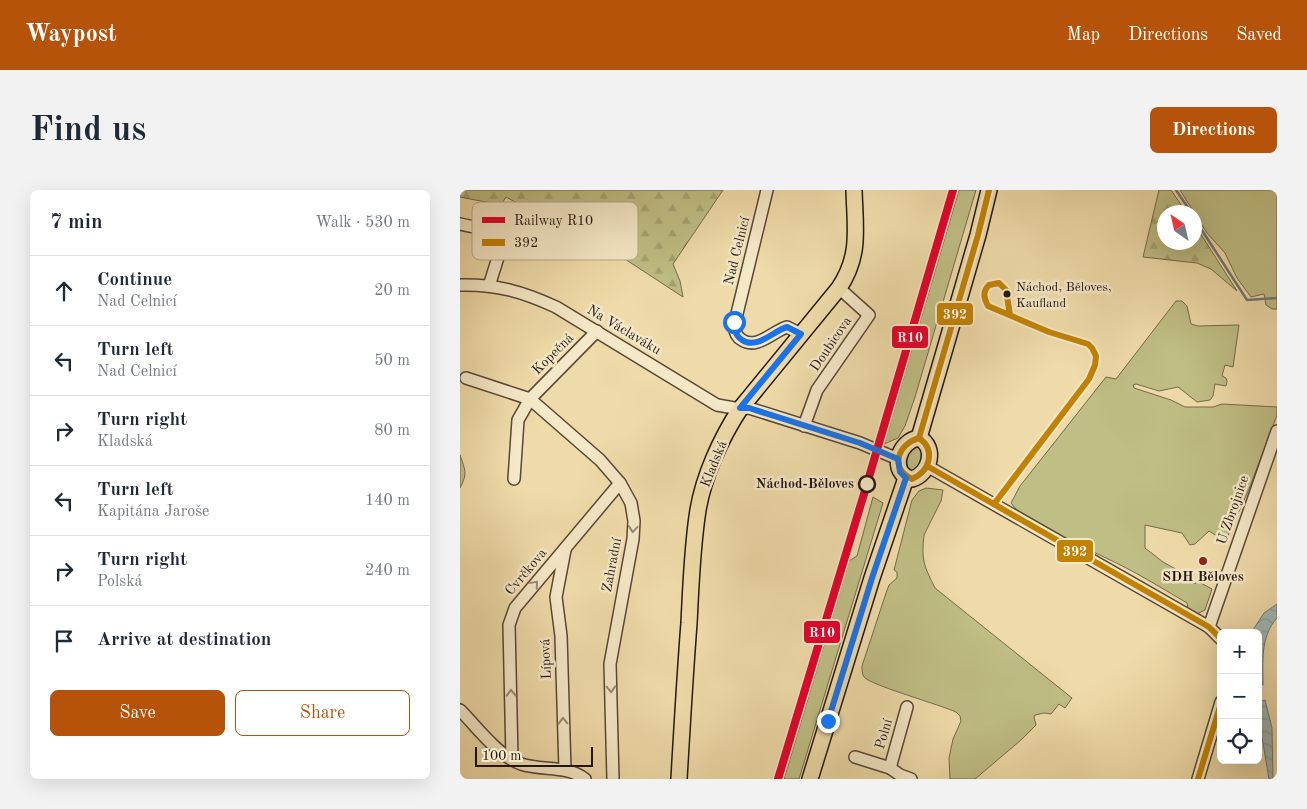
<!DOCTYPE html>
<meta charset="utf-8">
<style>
body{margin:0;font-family:"Old Standard TT",serif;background:#f2f2f3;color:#1f2937}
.controls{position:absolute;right:15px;bottom:15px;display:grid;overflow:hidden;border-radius:8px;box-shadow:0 5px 20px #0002}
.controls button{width:45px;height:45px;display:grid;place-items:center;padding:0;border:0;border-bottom:1px solid #e0e1e3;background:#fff;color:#1f2937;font:25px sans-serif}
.compass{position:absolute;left:697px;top:15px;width:45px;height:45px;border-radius:50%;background:#fff;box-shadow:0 5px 20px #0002;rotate:326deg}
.scale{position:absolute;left:15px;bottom:12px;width:118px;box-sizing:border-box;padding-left:5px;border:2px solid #241712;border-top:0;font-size:14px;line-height:18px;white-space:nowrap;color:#241712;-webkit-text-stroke:4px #f5e8c7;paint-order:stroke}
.stop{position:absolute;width:15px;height:15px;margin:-11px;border:4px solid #1a73e8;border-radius:50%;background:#fff}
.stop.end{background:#1a73e8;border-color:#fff;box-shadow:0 1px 5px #0008}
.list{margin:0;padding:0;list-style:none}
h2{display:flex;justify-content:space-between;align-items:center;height:65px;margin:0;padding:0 20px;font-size:21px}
h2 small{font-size:16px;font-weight:400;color:#747a83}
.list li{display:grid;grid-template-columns:32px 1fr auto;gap:15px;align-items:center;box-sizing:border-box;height:70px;padding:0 20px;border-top:1px solid #e0e1e3}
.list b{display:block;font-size:19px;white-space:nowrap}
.list p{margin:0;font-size:16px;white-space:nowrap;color:#747a83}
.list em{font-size:16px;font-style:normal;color:#747a83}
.actions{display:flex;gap:10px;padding:15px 20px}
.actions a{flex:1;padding:11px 0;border:1px solid #b45309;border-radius:8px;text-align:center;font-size:18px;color:#b45309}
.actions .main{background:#b45309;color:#fff}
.icon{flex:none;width:28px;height:28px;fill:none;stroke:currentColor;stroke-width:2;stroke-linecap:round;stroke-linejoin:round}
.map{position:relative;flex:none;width:817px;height:589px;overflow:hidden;border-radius:8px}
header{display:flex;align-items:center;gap:30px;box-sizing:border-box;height:70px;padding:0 25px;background:#b45309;color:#fff}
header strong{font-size:24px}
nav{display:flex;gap:28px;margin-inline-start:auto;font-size:18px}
.intro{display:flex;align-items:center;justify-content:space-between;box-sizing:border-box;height:120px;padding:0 30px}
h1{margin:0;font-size:35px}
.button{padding:12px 22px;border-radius:8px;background:#b45309;color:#fff;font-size:18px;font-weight:700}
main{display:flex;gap:30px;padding:0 30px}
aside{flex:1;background:#fff;border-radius:8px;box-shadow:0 5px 20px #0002}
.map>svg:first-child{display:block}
</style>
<header>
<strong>Waypost</strong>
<nav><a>Map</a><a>Directions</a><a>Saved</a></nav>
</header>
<div class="intro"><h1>Find us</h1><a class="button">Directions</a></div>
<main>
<aside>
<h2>7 min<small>Walk · 530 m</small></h2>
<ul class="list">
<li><svg class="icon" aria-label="ahead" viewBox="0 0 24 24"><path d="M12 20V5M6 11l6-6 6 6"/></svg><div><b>Continue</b><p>Nad Celnicí</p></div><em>20 m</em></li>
<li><svg class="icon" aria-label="left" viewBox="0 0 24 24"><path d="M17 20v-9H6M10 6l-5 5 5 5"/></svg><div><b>Turn left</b><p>Nad Celnicí</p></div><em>50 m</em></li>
<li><svg class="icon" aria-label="right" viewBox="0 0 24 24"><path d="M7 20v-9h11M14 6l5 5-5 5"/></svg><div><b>Turn right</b><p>Kladská</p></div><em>80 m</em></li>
<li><svg class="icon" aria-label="left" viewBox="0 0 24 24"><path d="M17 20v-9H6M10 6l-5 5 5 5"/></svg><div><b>Turn left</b><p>Kapitána Jaroše</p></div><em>140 m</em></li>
<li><svg class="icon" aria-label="right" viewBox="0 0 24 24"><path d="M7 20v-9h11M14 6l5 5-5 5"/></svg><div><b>Turn right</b><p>Polská</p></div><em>240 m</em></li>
<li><svg class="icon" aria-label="arrive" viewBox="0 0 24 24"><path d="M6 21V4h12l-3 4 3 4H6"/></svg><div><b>Arrive at destination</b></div></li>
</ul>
<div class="actions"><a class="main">Save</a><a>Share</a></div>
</aside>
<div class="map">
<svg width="817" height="589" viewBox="0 0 817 589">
<defs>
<pattern id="forest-firs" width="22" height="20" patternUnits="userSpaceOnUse" patternTransform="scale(1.25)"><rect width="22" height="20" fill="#bfbe84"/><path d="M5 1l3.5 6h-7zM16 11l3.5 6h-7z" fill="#a4a371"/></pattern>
<pattern id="water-waves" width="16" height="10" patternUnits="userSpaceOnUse" patternTransform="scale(1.25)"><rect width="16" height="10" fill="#a1b8b6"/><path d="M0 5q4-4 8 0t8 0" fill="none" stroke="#8a9d9b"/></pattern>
</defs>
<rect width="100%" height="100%" fill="#efdba9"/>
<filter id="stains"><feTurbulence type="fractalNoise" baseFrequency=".004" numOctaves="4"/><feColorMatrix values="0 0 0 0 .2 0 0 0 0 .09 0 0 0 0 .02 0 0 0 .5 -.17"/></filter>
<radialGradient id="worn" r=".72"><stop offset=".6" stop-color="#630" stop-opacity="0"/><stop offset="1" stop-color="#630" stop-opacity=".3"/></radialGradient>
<!-- green -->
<g fill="#bfbe84" stroke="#726a4b">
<path d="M499 0H516L455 207 445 236 438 248 424 254Z"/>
<path d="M720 0H817V119H812L806 115 804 104 791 107 777 88 765 63 747 43Z"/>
<path d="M716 111H722L727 116 731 134 738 136 779 135 773 177 765 175 762 186 766 188 767 191 766 196 755 194 753 206 750 210 737 212 718 197 699 201 676 194 673 195 674 198 711 210 725 217H753L762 214 817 217V225L789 299 766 350H763L749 341 735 354 730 355 722 343 685 335V358L703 372 730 387 729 390 735 394 737 391 752 399 745 420 737 424 728 418 727 413C700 397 674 381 646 368 622 356 565 334 551 313L560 296 646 187 656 189Z"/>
<path d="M461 255 463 269 458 280 449 282 444 270 449 258Z"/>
<path d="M0 265C5 280 8 283 0 298Z"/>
<path d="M466 298 483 300 481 311 464 345C461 370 464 376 475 398L612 508 605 518 599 514 591 524 584 523 575 525 574 527 576 535 561 550 515 589H490L489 568 493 549 501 531 500 526 496 522C481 515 410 495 404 487 402 484 402 480 402 476L426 403 429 395 437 388V382L434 380 452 310 459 301Z"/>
<path d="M413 307 423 313 339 589H324L389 371 397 366Z"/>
</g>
<!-- forest -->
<g fill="url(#forest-firs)" stroke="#726a4b">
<path d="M0 0H263L213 74 220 91 223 107 145 56 127 52 46 7 41 15 0 7Z"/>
<path d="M699 0H711L726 22H704V52H734L735 35 777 101 751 79 737 73 683 67Z"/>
</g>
<!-- water -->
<g fill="url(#water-waves)" stroke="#6f7874">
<path d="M817 414V428C800 447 803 472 803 495L798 497V443H791L804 423Z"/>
<path d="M805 510 812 538 813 589H809L801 541 799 512Z"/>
</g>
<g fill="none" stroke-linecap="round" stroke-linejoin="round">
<!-- stream -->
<g stroke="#6f7874" stroke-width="2.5">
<path d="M716 0 731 22"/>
<path d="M734 28 787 110 817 108"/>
</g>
<defs>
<g id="minor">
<path d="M307 0 275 132C274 139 275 146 282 150 297 160 313 141 327 137L341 144"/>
<path d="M0 34 28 40 39 48 41 58 29 96"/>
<path d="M0 95C37 94 63 102 96 117L257 215 280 219 289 218 400 253 438 269"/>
<path d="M6 188 70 209 140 270 160 293 171 313 174 331 173 349 150 474 153 589"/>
<path d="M344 236 357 200 409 125 379 98"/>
<path d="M467 276 749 437 761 449"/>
<path d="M54 289 58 230 70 209 137 141"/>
<path d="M749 437 817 241"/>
<path d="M0 520C17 537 38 566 61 574 83 581 107 575 125 589"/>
<path d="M395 567 430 578 440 585 451 589"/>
<path d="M52 569 49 435 55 418 160 293"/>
<path d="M430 578 447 517"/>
<path d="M105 580 101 446 96 407 105 360"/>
<path d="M738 589 761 512"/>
</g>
<g id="major">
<path d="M459 248 518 45 529 0"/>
<path d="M459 248C477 257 470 284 452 289 428 283 439 250 459 248Z"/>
<path d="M219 589C222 537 225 485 229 433 231 395 232 358 238 320 244 285 261 248 280 219L379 98C401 65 395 38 394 0"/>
<path d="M350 589 412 388 446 288"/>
</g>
</defs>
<!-- minor casing -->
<use href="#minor" stroke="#574838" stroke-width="14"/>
<!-- major casing -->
<use href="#major" stroke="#241712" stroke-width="18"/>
<!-- minor -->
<use href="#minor" stroke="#f5e8c7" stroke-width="11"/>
<!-- major -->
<use href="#major" stroke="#efdba9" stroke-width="15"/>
<defs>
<g id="bus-1">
<path d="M459 248 518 45 529 0"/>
<path d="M459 248C476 260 470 281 452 289 429 278 438 254 459 248Z"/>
<path d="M467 276 749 437 761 449"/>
<path d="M534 314 629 189 635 175 636 166 632 158 628 154 589 142 528 116C524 108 522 102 529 95L539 93 546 100 550 125"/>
<path d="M738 589 761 513"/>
</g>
</defs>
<!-- bus-1 casing -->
<use href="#bus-1" stroke="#f5e8c7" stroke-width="10"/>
<!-- bus-1 -->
<use href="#bus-1" stroke="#c28204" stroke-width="6"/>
<defs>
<path id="rail-1" d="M318 589 407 294 493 0"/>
</defs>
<!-- rail-1 casing -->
<use href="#rail-1" stroke="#f5e8c7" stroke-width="11"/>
<!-- rail-1 -->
<use href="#rail-1" stroke="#e4002b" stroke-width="8"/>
</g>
<!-- one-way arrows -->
<defs><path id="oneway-chevron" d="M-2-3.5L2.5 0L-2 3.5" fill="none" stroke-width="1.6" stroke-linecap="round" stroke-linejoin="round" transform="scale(1.25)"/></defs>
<g stroke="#978a76">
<use href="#oneway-chevron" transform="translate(173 339) rotate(95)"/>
<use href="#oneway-chevron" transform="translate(75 394) rotate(-50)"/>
<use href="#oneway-chevron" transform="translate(151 499) rotate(88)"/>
<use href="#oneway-chevron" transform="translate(51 503) rotate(-91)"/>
<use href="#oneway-chevron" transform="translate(103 531) rotate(-92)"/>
</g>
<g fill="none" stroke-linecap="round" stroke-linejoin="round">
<!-- route -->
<path stroke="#1a73e8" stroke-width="6" d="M274 132C274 139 275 146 282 150 297 160 313 141 327 137L341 144 280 218H289L400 253 438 269 440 282 446 288 412 388 368 531"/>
</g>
<!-- markers -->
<circle fill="#241712" stroke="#f5e8c7" stroke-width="2" cx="547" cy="104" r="4.5"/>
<circle fill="#f5e8c7" stroke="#241712" stroke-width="2.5" cx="407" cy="294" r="8"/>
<circle fill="#8f2418" stroke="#f5e8c7" stroke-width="2" cx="743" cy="371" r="5"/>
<g text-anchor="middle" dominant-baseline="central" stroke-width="5" stroke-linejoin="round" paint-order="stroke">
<!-- bus labels -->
<g font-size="13" fill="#241712" stroke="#f5e8c7" text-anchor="start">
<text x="556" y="97">Náchod, Běloves,<tspan x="556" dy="16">Kaufland</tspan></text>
</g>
<!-- street labels -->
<g font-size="14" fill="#241712" stroke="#f5e8c7">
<text transform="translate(277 61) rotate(-76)">Nad Celnicí</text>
<text transform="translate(164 140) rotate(31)">Na Václaváku</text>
<text transform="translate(371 154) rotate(-56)">Doubicova</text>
<text transform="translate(93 164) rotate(-45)">Kopečná</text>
<text transform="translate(254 274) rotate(-68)">Kladská</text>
<text transform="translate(773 320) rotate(-71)">U Zbrojnice</text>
<text transform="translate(152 375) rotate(-79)">Zahradní</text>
<text transform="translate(66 382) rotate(-50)">Cvrčkova</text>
<text transform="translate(86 469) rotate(-92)">Lípová</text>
<text transform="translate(424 544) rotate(-74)">Polní</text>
</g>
<!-- stop labels -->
<g font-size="14" font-weight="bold" fill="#241712" stroke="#f5e8c7" text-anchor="end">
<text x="394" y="294">Náchod-Běloves</text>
</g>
<!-- poi labels -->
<g font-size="14" font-weight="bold" fill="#241712" stroke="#f5e8c7">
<text x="743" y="387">SDH Běloves</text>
</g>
</g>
<!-- legend -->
<rect x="12" y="12" width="166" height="58" rx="8" fill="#f5e8c7" stroke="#b6a991" stroke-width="1"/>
<rect x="22" y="27" width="23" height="6" fill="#e4002b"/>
<rect x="22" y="49" width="23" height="7" fill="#c28204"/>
<g font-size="14" fill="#241712">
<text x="54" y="35">Railway R10</text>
<text x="54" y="57">392</text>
</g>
<g stroke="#f5e8c7" stroke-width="2">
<rect x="476" y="112" width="38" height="24" rx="5" fill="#c28204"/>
<rect x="431" y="135" width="38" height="24" rx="5" fill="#e4002b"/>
<rect x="596" y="349" width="38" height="24" rx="5" fill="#c28204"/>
<rect x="343" y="430" width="38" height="24" rx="5" fill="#e4002b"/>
</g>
<g font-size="14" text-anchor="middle" font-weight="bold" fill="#fff">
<text x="495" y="129">392</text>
<text x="450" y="152">R10</text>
<text x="615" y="366">392</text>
<text x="362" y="447">R10</text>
</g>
<rect width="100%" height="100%" filter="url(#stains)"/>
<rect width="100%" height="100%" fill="url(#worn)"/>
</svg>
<div class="controls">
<button>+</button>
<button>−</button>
<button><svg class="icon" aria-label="locate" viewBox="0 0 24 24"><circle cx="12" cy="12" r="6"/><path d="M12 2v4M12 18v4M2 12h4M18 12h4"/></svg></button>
</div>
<svg class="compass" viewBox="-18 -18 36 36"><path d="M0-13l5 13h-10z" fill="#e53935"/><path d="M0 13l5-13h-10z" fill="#747a83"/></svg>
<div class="scale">100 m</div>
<div class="stop" style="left:274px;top:132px"></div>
<div class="stop end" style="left:368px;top:531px"></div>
</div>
</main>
